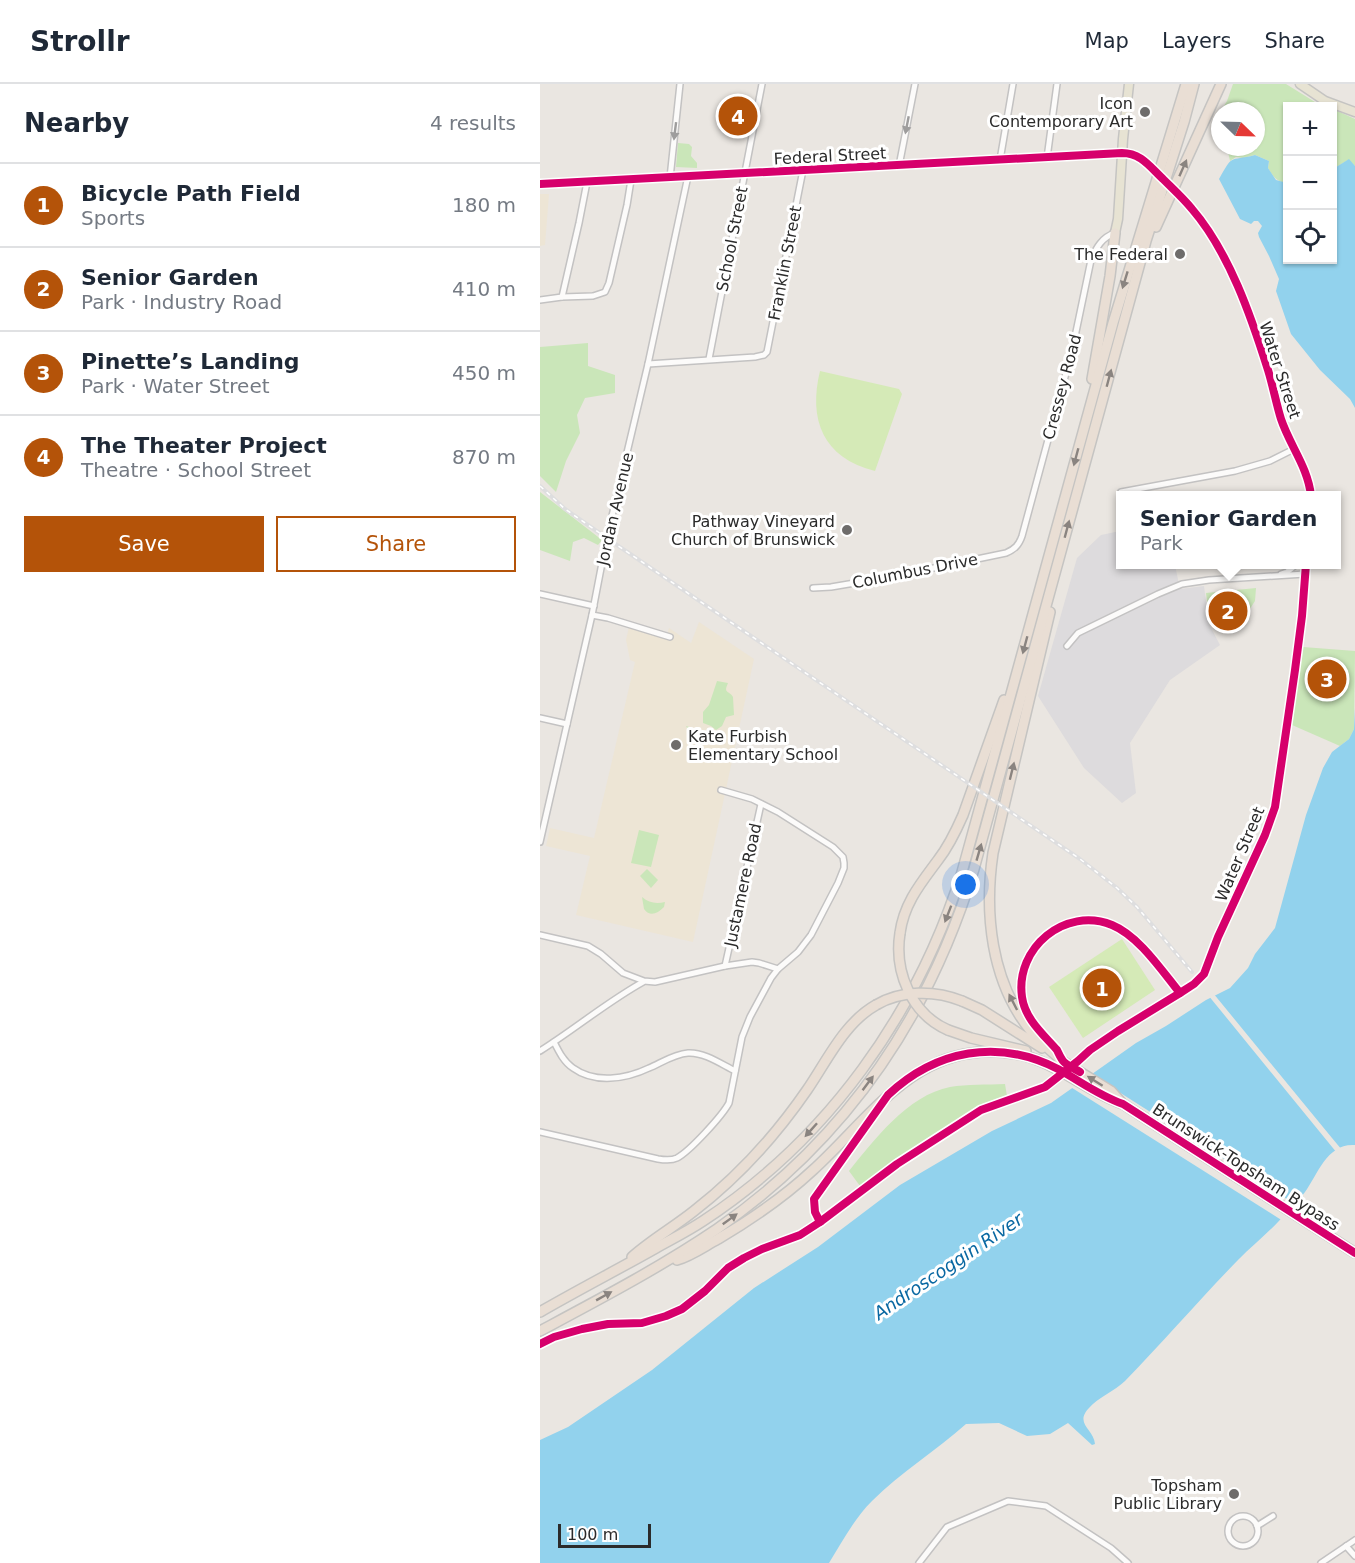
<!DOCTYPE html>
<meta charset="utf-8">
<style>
body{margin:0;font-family:"DejaVu Sans",sans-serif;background:#f2f2f3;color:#1f2937}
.controls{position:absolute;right:18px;top:18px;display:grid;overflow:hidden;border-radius:0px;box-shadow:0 2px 4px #0004}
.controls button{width:54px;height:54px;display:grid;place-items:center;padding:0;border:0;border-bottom:2px solid #e0e1e3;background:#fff;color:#1f2937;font:30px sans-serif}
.compass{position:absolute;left:671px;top:18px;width:54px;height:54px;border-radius:50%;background:#fff;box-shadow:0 2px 4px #0004;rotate:113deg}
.scale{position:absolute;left:18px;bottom:15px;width:93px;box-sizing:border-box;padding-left:6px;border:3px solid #2b2b2b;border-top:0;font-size:16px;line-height:21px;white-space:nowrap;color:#2b2b2b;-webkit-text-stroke:4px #fff;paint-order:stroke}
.you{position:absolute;left:426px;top:801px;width:21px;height:21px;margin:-15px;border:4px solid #fff;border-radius:50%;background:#1a73e8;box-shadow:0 0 0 9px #1a73e833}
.badge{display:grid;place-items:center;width:39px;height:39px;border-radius:50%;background:#b45309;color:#fff;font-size:20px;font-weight:700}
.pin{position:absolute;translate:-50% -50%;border:3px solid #fff;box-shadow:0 2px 6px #0006}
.popup{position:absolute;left:576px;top:407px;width:225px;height:78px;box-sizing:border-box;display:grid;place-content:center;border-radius:0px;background:#fff;filter:drop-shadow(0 2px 4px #0005);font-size:20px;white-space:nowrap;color:#747a83}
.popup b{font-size:22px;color:#1f2937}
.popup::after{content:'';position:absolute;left:50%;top:100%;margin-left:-12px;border:12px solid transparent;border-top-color:#fff}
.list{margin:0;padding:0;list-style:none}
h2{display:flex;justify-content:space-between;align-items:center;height:78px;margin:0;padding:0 24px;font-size:26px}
h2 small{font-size:20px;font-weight:400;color:#747a83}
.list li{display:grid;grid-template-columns:39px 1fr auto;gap:18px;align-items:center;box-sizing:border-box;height:84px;padding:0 24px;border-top:2px solid #e0e1e3}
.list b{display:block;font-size:22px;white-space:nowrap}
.list p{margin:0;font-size:20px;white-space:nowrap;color:#747a83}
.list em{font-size:20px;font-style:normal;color:#747a83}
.actions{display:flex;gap:12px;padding:18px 24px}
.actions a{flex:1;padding:14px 0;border:2px solid #b45309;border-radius:0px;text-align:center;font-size:21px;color:#b45309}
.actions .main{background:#b45309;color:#fff}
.icon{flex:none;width:33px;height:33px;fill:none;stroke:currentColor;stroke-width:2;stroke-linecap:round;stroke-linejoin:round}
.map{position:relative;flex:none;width:815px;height:1479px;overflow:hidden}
header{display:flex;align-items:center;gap:36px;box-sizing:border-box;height:84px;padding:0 30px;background:#fff;border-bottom:2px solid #e0e1e3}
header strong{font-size:28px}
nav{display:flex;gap:33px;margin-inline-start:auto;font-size:21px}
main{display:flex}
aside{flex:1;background:#fff}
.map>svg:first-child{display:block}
</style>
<header>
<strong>Strollr</strong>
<nav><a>Map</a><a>Layers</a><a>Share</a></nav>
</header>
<main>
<aside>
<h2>Nearby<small>4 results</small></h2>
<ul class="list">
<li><span class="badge">1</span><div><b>Bicycle Path Field</b><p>Sports</p></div><em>180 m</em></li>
<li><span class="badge">2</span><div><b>Senior Garden</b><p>Park · Industry Road</p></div><em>410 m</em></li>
<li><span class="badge">3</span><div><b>Pinette’s Landing</b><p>Park · Water Street</p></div><em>450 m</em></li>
<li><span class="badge">4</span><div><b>The Theater Project</b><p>Theatre · School Street</p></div><em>870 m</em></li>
</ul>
<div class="actions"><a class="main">Save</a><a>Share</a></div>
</aside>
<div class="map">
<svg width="815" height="1479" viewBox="0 0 815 1479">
<rect width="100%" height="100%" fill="#eae6e1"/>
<!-- industrial -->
<path fill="#dddbdd" d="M580 447V480L635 481 640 505 664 502 669 540 680 561 630 596 590 659 596 709 582 719 544 684 498 612 537 474 561 451Z"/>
<!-- education -->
<g fill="#ede5d5">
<path d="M0 110H9L5 161 0 162Z"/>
<path d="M159 538 214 575 153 858 36 831 50 772 6 762 10 744 54 754 95 578 90 576 86 556 89 543 126 553 129 544 151 559Z"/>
</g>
<!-- green -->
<g fill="#cae6b9">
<path d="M693 0H746L775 18 786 22H748L746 100C736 96 734 94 728 84L729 77 715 71 703 74 696 73 690 77 687 63H716V27H681L687 17Z"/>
<path d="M793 25 815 35V82L808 76 793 85Z"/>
<path d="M138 59 149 60 152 63 151 72 157 79V84L136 83Z"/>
<path d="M48 259V282L75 291V309L45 314 37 331 40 349 26 377 16 408 0 392V263Z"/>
<path d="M0 408 62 456 58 461 44 454 33 458 30 477 0 466Z"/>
<path d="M716 504 715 517 702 537 670 540 666 509Z"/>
<path d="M763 563 815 567 814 645 809 655 800 662 752 641Z"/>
<path d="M177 597 188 599C183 610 189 606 193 613L194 631 186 633 182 642 176 646 171 642 163 639V628L169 621Z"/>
<path d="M146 642 161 647 167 654 157 662Z"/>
<path d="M99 746 119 751 111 783 91 779Z"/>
<path d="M107 785 118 796 111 804 100 792Z"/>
<path d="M102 813C109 819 116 820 125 818L124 823C117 830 110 833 104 825Z"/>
<path d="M465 1000 467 1012 445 1020 361 1072 320 1102 309 1087C334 1056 368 1011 410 1003 427 1000 447 1001 465 1000Z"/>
</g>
<!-- pitch -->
<g fill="#d5eab7">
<path d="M280 287 359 305 362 310 335 387C283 374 268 336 280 287Z"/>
<path d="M582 855 615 906 543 954 509 903Z"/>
</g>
<!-- water -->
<g fill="#92d2ed">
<path d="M715 71 729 77 728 84 736 96 747 99 748 176H792L793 85 809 75 815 82V324L810 315 780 286 751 250 736 207 739 195 729 172 719 153 718 149 722 142 718 137H714L711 140 700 135 679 95C694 69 688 78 715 71Z"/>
<path d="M815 624V1061C787 1059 778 1090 765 1108 760 1115 753 1122 747 1128 732 1146 714 1160 698 1176 659 1216 624 1257 585 1297 575 1307 557 1314 549 1324 534 1340 554 1345 555 1360L552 1361 528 1339 510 1350 487 1352 459 1339 426 1340C396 1367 361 1388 332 1417 314 1435 302 1458 289 1479H0V1356L28 1343 112 1286 214 1204 278 1163 360 1101 452 1047 511 1019 596 959 626 942 666 916 690 904 708 884 715 870 735 844 766 731 783 684 792 668 809 655 814 645Z"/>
</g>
<!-- pier -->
<g fill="#eae6e1">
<path d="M673 909 792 1054 802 1066 797 1069 668 911Z"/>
<path d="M549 989 738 1109 757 1122 743 1137 529 1002Z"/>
</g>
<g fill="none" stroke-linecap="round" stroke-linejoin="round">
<defs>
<g id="street">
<path d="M582 69 595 71 612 84"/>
<path d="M507 74 517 0"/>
<path d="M460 76 473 0"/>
<path d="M359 82 375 0"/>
<path d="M130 94 140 0"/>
<path d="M638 110C684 155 710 226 728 287 733 305 737 323 743 340 751 365 768 384 771 412"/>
<path d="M22 213 53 212 65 208 69 199 87 121 91 96"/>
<path d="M0 216 22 213 39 139 47 98"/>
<path d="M169 275 222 0"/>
<path d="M108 280 215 273 224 271 227 268 263 86"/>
<path d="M581 408 695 387 730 377 754 365"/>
<path d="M741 490 747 488 757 480"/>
<path d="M273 504 291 503 350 493 466 469C475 465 479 461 482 452L532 267 551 176C556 164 562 153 575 149"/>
<path d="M0 510 54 522"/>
<path d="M52 531 68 534 130 553"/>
<path d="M527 562 538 549 618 510 642 500 669 496 765 490"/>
<path d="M0 634 27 640"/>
<path d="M0 758 52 531 67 453 108 280 148 92"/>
<path d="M0 851 48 862 61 870 83 889 104 897 115 898 185 882 212 878 219 879 238 885"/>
<path d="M678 853 725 751 735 723 755 586 762 532 766 480"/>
<path d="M185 882 221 720"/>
<path d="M14 958C19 968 24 978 33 984 55 1000 86 995 109 984 121 979 134 970 148 969 164 968 181 980 195 987"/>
<path d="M0 967C35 945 67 918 103 898"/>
<path d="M0 1048 118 1075C124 1076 131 1077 137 1074 150 1067 182 1032 189 1019L202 953 210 933 231 894 238 885 258 868 271 851 298 799 304 784V779L303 773 293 763 238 728 212 715 181 706"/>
<circle cx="703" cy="1447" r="15"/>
<path d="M717 1442 733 1432"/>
<path d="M806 1462 815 1472"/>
<path d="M379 1479 407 1443 468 1417 506 1422 571 1464 588 1479"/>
<path d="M781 1479 815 1456"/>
</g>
<path id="secondary" d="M0 100 582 69"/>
<g id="primary">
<path d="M760 0 785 17 815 28"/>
<path d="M575 149 578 135 583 55 589 0"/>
</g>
<g id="highway">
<path d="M616 143 681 0"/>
<path d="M552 295 570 192 575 149"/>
<path d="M510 528 453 769C444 829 451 897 490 946 500 958 512 968 524 978"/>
<path d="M360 849C364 819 381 799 398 776 409 762 416 747 423 731L464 616"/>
<path d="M422 917 442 926 502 964"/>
<path d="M408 946 431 954 486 967"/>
<path d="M519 975 571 1007 581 1018"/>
<path d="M92 1173C111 1156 134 1143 154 1127 198 1093 236 1051 267 1006 287 977 304 939 336 921"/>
<path d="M137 1176C151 1172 165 1162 178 1155 212 1135 244 1113 273 1086 335 1029 380 953 476 970 516 977 545 1007 583 1020L815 1169"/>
<path d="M0 1228C38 1206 77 1186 116 1164 132 1155 148 1147 163 1137 288 1055 377 930 422 788L573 239 646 0"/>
<path d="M0 1247C60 1215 121 1183 177 1145 305 1056 389 933 434 785L606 157 644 38 654 0"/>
</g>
</defs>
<!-- street casing -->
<use href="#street" stroke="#c3c2c2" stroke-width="8"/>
<!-- secondary casing -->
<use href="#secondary" stroke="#c3c2c2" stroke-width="10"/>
<!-- primary casing -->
<use href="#primary" stroke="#c5c4c2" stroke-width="11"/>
<!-- highway casing -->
<use href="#highway" stroke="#c5c4c2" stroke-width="12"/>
<!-- street -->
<use href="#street" stroke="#fcfbfa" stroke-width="5"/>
<!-- secondary -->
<use href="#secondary" stroke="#fcfbfa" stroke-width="8"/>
<!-- primary -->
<use href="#primary" stroke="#e7e3d3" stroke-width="8"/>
<!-- highway -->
<use href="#highway" stroke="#e9ded4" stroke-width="9"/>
<defs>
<path id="rail" d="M0 402 25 425 74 459 540 775 577 804 597 823 652 888"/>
</defs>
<!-- rail casing -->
<use href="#rail" stroke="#dededf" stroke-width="4"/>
<!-- rail -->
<use href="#rail" stroke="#fff" stroke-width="1.5" stroke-dasharray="4.5" stroke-linecap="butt"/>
<defs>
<path id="street-bridge" d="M612 84 638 110"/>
<g id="highway-bridge">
<path d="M360 849C354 887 371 930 408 946"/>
<path d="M336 921C361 906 395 906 422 917"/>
</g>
</defs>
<!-- street-bridge casing -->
<use href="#street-bridge" stroke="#c3c2c2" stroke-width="8" stroke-linecap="butt"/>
<!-- highway-bridge casing -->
<use href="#highway-bridge" stroke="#c5c4c2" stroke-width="12" stroke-linecap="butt"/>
<!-- street-bridge -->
<use href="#street-bridge" stroke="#fcfbfa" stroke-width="5"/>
<!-- highway-bridge -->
<use href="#highway-bridge" stroke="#e9ded4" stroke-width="9"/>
<defs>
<g id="cycleway">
<path d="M0 100 582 69C601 69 610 83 623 95 633 105 643 114 652 125 689 168 711 232 728 286 733 302 736 319 741 335 750 362 768 383 771 412"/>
<path d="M540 988C535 985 528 982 524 978 521 975 519 970 517 966 503 950 485 935 482 913 475 864 525 822 572 841 599 852 622 887 640 909"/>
<path d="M280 1138 275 1128 274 1115 348 1011C396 966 458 954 518 985 540 997 558 1011 583 1020L815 1169"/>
<path d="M0 1260 14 1253 42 1245 68 1240 102 1239 126 1232 142 1225 165 1207 188 1184 204 1174 222 1165 260 1151 280 1138 357 1080 441 1026 505 1003 538 977 550 966 578 947 640 909 654 900 664 890 678 853 725 751 735 723 755 586 762 532 766 480"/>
</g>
</defs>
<!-- cycleway casing -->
<use href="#cycleway" stroke="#fff" stroke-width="11"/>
<!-- cycleway -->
<use href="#cycleway" stroke="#d6006c" stroke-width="8"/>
</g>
<!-- one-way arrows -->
<defs><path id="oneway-solid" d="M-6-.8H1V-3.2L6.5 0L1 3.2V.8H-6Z" transform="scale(1.5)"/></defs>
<g fill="#9e9d9d">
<use href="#oneway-solid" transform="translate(367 41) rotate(101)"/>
<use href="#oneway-solid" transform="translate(135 47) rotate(97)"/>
</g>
<g fill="#8a8480">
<use href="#oneway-solid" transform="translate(643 84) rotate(-66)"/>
<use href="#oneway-solid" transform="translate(585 196) rotate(107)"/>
<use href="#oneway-solid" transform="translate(569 294) rotate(-75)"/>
<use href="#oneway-solid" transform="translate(536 373) rotate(105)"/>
<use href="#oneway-solid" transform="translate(527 445) rotate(-75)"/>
<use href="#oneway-solid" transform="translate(485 561) rotate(105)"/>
<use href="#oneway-solid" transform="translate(472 687) rotate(-76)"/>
<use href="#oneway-solid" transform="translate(439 768) rotate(-74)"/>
<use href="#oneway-solid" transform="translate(408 830) rotate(111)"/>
<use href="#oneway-solid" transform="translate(473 918) rotate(-117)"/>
<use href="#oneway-solid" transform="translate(555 997) rotate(-148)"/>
<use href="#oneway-solid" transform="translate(328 999) rotate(-53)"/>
<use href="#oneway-solid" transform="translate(271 1046) rotate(132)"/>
<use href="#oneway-solid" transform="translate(190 1135) rotate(-36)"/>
<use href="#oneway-solid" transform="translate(64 1212) rotate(-29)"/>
</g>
<!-- markers -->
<g fill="#6e6c6b" stroke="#fff" stroke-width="2">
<circle cx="605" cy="28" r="6"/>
<circle cx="640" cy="170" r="6"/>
<circle cx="307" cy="446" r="6"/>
<circle cx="136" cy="661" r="6"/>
<circle cx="694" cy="1410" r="6"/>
</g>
<g text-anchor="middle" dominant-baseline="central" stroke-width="6" stroke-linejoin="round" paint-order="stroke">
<!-- poi labels -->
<g font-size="16" fill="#2b2b2b" stroke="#fff" text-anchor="end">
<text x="593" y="19">Icon<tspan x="593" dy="18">Contemporary Art</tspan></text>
<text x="628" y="170">The Federal</text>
<text x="295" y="437">Pathway Vineyard<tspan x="295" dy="18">Church of Brunswick</tspan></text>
<text x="148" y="652" text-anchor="start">Kate Furbish<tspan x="148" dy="18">Elementary School</tspan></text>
<text x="682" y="1401">Topsham<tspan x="682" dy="18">Public Library</tspan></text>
</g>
<!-- street labels -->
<g font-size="16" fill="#2b2b2b" stroke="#fff">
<text transform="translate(290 72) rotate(-3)">Federal Street</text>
<text transform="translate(192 155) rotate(-79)">School Street</text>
<text transform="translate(245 179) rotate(-79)">Franklin Street</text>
<text transform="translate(740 286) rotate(72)">Water Street</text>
<text transform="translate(522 303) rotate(-75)">Cressey Road</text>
<text transform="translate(75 425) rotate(-77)">Jordan Avenue</text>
<text transform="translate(375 487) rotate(-11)">Columbus Drive</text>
<text transform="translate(700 770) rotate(-67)">Water Street</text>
<text transform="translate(203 801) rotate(-78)">Justamere Road</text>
<text transform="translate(706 1083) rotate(33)">Brunswick-Topsham Bypass</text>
</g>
<!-- water labels -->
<g font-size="18" font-style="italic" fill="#0968a2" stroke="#fff">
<text transform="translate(408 1182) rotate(-34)">Androscoggin River</text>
</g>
</g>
</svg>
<div class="controls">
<button>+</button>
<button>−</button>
<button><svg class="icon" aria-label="locate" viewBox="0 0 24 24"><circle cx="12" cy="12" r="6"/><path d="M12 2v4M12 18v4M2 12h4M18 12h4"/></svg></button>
</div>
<svg class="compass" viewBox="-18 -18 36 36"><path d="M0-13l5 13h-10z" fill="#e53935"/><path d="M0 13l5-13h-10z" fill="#747a83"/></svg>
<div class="scale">100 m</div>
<div class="you"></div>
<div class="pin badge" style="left:562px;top:904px">1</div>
<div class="pin badge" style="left:688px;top:527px">2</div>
<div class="popup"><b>Senior Garden</b>Park</div>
<div class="pin badge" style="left:787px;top:595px">3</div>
<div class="pin badge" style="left:198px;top:32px">4</div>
</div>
</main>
